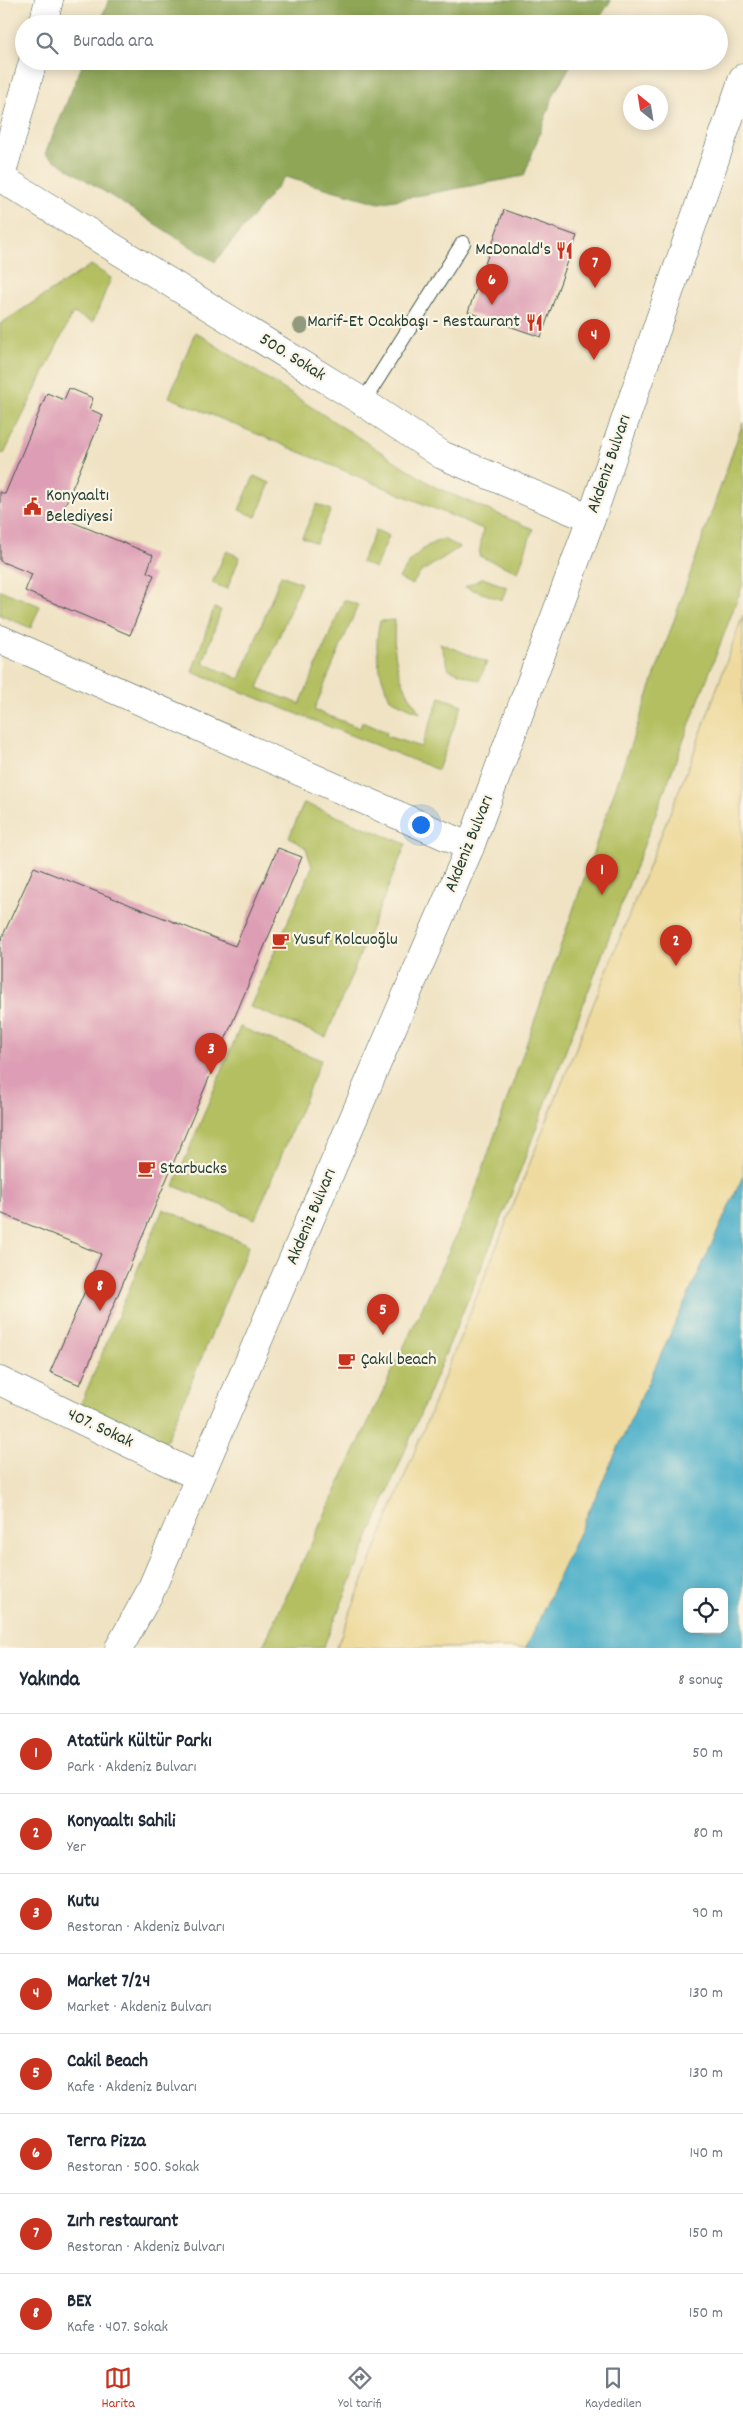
<!DOCTYPE html>
<html lang="tr">
<meta charset="utf-8">
<style>
body{margin:0;font-family:Dekko,sans-serif;background:#f6f6f7;color:#1f2937}
.controls{position:absolute;right:15px;bottom:15px;display:grid;overflow:hidden;border-radius:10px;box-shadow:0 2px 12px #0003}
.controls button{width:45px;height:45px;display:grid;place-items:center;padding:0;border:0;border-bottom:1px solid #e0e1e3;background:#fff;color:#1f2937;font:25px sans-serif}
.compass{position:absolute;left:623px;top:85px;width:45px;height:45px;border-radius:50%;background:#fff;box-shadow:0 2px 12px #0003;rotate:330deg}
.you{position:absolute;left:420px;top:824px;width:18px;height:18px;margin:-12px;border:4px solid #fff;border-radius:50%;background:#1a73e8;box-shadow:0 0 0 8px #1a73e833}
.badge{display:grid;place-items:center;width:32px;height:32px;border-radius:50%;background:#c8321e;color:#fff;font-size:16px;font-weight:700}
.pin{position:absolute;translate:-50% -41px;filter:drop-shadow(0 1px 2px #0008)}
.pin::after{content:'';position:absolute;top:26px;width:18px;height:15px;background:inherit;clip-path:polygon(0 0,100% 0,50% 100%)}
.list{margin:0;padding:0;list-style:none}
h2{display:flex;justify-content:space-between;align-items:center;height:65px;margin:0;padding:0 20px;font-size:21px}
h2 small{font-size:16px;font-weight:400;color:#747a83}
.list li{display:grid;grid-template-columns:32px 1fr auto;gap:15px;align-items:center;box-sizing:border-box;height:80px;padding:0 20px;border-top:1px solid #e0e1e3}
.list b{display:block;font-size:19px;white-space:nowrap}
.list p{margin:0;font-size:16px;white-space:nowrap;color:#747a83}
.list em{font-size:16px;font-style:normal;color:#747a83}
.icon{flex:none;width:28px;height:28px;fill:none;stroke:currentColor;stroke-width:2;stroke-linecap:round;stroke-linejoin:round}
.map{position:relative;flex:none;width:743px;height:1648px;overflow:hidden}
.search{position:absolute;background:#fff;box-shadow:0 2px 12px #0003;left:15px;right:15px;top:15px;height:55px;display:flex;align-items:center;gap:12px;box-sizing:border-box;padding:0 18px;border-radius:28px;color:#747a83;font-size:19px}
.sheet{height:705px;background:#fff}
nav{display:flex;justify-content:space-around;align-items:center;box-sizing:border-box;height:70px;border-top:1px solid #e0e1e3;background:#fff;font-size:14px;color:#747a83}
nav a{display:grid;justify-items:center;gap:2px}
nav .on{color:#c8321e}
.map>svg:first-child{display:block}
</style>
<div class="map">
<svg width="743" height="1648" viewBox="0 0 743 1648">
<rect width="100%" height="100%" fill="#fcf5e5"/>
<filter id="ink" filterUnits="userSpaceOnUse"><feTurbulence type="fractalNoise" baseFrequency=".02" numOctaves="2"/><feDisplacementMap in="SourceGraphic" scale="10" xChannelSelector="R" yChannelSelector="G"/><feConvolveMatrix kernelMatrix="1 2 1 2 8 2 1 2 1" color-interpolation-filters="sRGB"/></filter>
<filter id="wash" filterUnits="userSpaceOnUse"><feTurbulence type="fractalNoise" baseFrequency=".0096" numOctaves="4" result="noise"/><feDisplacementMap in="SourceGraphic" scale="20" xChannelSelector="R" yChannelSelector="G"/><feGaussianBlur stdDeviation="1.12" result="paint"/><feColorMatrix in="noise" values="0 0 0 0 0 0 0 0 0 0 0 0 0 0 0 0 0 1.4 0 .05"/><feComposite in="paint" operator="in"/></filter>
<g filter="url(#wash)">
<rect width="100%" height="100%" fill="#f0e3c4"/>
<!-- green -->
<g fill="#b3bf61" stroke="#697e4a">
<path d="M91 265 111 278 93 322 73 313 4 454 0 452V324Z"/>
<path d="M195 332 437 488 533 529 518 572 479 556 483 529 169 397Z"/>
<path d="M743 422V584L506 1208 323 1648H262L470 1206Z"/>
<path d="M254 476 270 483 256 517 239 510Z"/>
<path d="M317 504 331 510 316 543 302 537Z"/>
<path d="M376 530 389 536 375 568 361 562Z"/>
<path d="M443 539 460 547 421 572 412 585 399 578C411 559 421 546 443 539Z"/>
<path d="M226 551 240 557 227 589 212 583Z"/>
<path d="M281 575 301 583 258 688 300 704 344 600 358 605 314 710 360 728 362 722 387 732 386 736 421 747 440 697 462 705 438 770 192 672 214 608 221 610 203 663 240 679Z"/>
<path d="M483 578 507 587 502 600 465 587Z"/>
<path d="M0 590 40 606 31 628 0 615Z"/>
<path d="M395 620C392 660 398 679 420 713L390 699C379 674 373 648 380 621Z"/>
<path d="M440 643 487 662 479 681 449 669Z"/>
<path d="M304 803 406 844 326 1037 250 1007 312 867 306 848 289 837Z"/>
<path d="M240 1027 321 1060 255 1219 174 1186Z"/>
<path d="M163 1209 249 1245 166 1442 80 1406Z"/>
</g>
<!-- forest -->
<g fill="#8ea657" stroke="#567246">
<path d="M109 0H611L596 24H99Z"/>
<path d="M84 61H573L554 94 524 176 379 203 285 177 215 262 45 154Z"/>
</g>
<!-- sand -->
<path fill="#eeda9e" stroke="#868c69" d="M743 615V1176L526 1648H336L693 755Z"/>
<!-- water -->
<path fill="#4aafc9" stroke="#34767e" fill-rule="evenodd" d="M743 1176V1648H526ZM687 1592H724V1629H687Z"/>
<g id="blocks">
<!-- building -->
<g fill="#dd9db4">
<path d="M504 210 577 236 541 337 468 312Z"/>
<path d="M69 388 93 398 89 409 103 415 60 517 153 555 147 572 154 575 130 635 25 591 32 574 0 561V492L5 494 47 393 64 400Z"/>
<path d="M278 848 302 857 80 1385 50 1372 101 1254 0 1213V942L34 867 235 946Z"/>
</g>
</g>
</g>
<g filter="url(#ink)">
<use href="#blocks" fill-opacity="0" stroke="#3e564a" stroke-width="1"/>
<g fill="none" stroke-linecap="round" stroke-linejoin="round">
<defs>
<path id="lane" d="M363 402 463 243"/>
<g id="street">
<path d="M1 178 363 402 442 455 591 519"/>
<path d="M0 639 470 847"/>
<path d="M0 1381 199 1477"/>
</g>
<g id="secondary">
<path d="M43 24 49 0"/>
<path d="M0 180 33 61"/>
<path d="M119 1648 150 1592 470 847 591 519 743 78"/>
</g>
</defs>
<!-- lane casing -->
<use href="#lane" stroke="#3e564a" stroke-width="16"/>
<!-- street casing -->
<use href="#street" stroke="#3e564a" stroke-width="29"/>
<!-- secondary casing -->
<use href="#secondary" stroke="#3e564a" stroke-width="29"/>
<!-- lane -->
<use href="#lane" stroke="#fff" stroke-width="14"/>
<!-- street -->
<use href="#street" stroke="#fff" stroke-width="28"/>
<!-- secondary -->
<use href="#secondary" stroke="#fff" stroke-width="28"/>
</g>
<!-- trees -->
<circle fill="#919a7b" cx="301" cy="326" r="8"/>
</g>
<!-- icons -->
<defs>
<symbol id="restaurant-bare" viewBox="-9 -9 18 18"><path d="M-5-6h1v4h1v-4h1v4h1v-4h1v5L-1.5 .5V6h-2V.5L-5-1ZM5-6V6H3V1.5H1.5Q1.5-4 5-6Z" fill="#c8321e" stroke="#fcf5e5" stroke-width="2.5" paint-order="stroke"/></symbol>
<symbol id="civic-bare" viewBox="-9 -9 18 18"><path d="M-.6-6.5H3V-4.5H.6V-3L4-1V1h2V6H-6V1h2V-1L-.6-3ZM-1.2 2.5V6h2.4V2.5Z" fill="#c8321e" stroke="#fcf5e5" stroke-width="2.5" paint-order="stroke"/></symbol>
<symbol id="cafe-bare" viewBox="-9 -9 18 18"><path d="M-5.5-4.5H6V0H3Q3 3.5 0 3.5H-2.5Q-5.5 3.5-5.5 0ZM3-3.2v2h1.7v-2ZM-6 4.5H4V6H-6Z" fill="#c8321e" stroke="#fcf5e5" stroke-width="2.5" paint-order="stroke"/></symbol>
</defs>
<g fill-rule="evenodd">
<use href="#restaurant-bare" x="552" y="238" width="25" height="25"/>
<use href="#restaurant-bare" x="522" y="310" width="25" height="25"/>
<use href="#civic-bare" x="20" y="494" width="25" height="25"/>
<use href="#cafe-bare" x="268" y="928" width="25" height="25"/>
<use href="#cafe-bare" x="134" y="1156" width="25" height="25"/>
<use href="#cafe-bare" x="334" y="1348" width="25" height="25"/>
</g>
<g text-anchor="middle" dominant-baseline="central" stroke-width="4.5" stroke-linejoin="round" paint-order="stroke">
<!-- poi labels -->
<g font-size="18" fill="#1f3d34" stroke="#fcf5e5" text-anchor="start">
<text x="551" y="250" text-anchor="end">McDonald's</text>
<text x="520" y="322" text-anchor="end">Marif-Et Ocakbaşı - Restaurant</text>
<text x="46" y="496">Konyaaltı<tspan x="46" dy="21">Belediyesi</tspan></text>
<text x="294" y="940">Yusuf Kolcuoğlu</text>
<text x="160" y="1169">Starbucks</text>
<text x="361" y="1360">Çakıl beach</text>
</g>
<!-- street labels -->
<g font-size="18" fill="#1f3d34" stroke="#fcf5e5">
<text transform="translate(292 358) rotate(32)">500. Sokak</text>
<text transform="translate(610 464) rotate(-71)">Akdeniz Bulvarı</text>
<text transform="translate(470 844) rotate(-68)">Akdeniz Bulvarı</text>
<text transform="translate(312 1217) rotate(-67)">Akdeniz Bulvarı</text>
<text transform="translate(100 1429) rotate(25)">407. Sokak</text>
</g>
</g>
</svg>
<div class="controls">
<button><svg class="icon" aria-label="locate" viewBox="0 0 24 24"><circle cx="12" cy="12" r="6"/><path d="M12 2v4M12 18v4M2 12h4M18 12h4"/></svg></button>
</div>
<svg class="compass" viewBox="-18 -18 36 36"><path d="M0-13l5 13h-10z" fill="#e53935"/><path d="M0 13l5-13h-10z" fill="#747a83"/></svg>
<div class="you"></div>
<div class="pin badge" style="left:602px;top:895px">1</div>
<div class="pin badge" style="left:676px;top:966px">2</div>
<div class="pin badge" style="left:211px;top:1074px">3</div>
<div class="pin badge" style="left:594px;top:360px">4</div>
<div class="pin badge" style="left:383px;top:1335px">5</div>
<div class="pin badge" style="left:492px;top:305px">6</div>
<div class="pin badge" style="left:595px;top:288px">7</div>
<div class="pin badge" style="left:100px;top:1311px">8</div>
<div class="search"><svg class="icon" aria-label="search" viewBox="0 0 24 24"><circle cx="10" cy="10" r="6"/><path d="M15 15l6 6"/></svg>Burada ara</div>
</div>
<section class="sheet">
<h2>Yakında<small>8 sonuç</small></h2>
<ul class="list">
<li><span class="badge">1</span><div><b>Atatürk Kültür Parkı</b><p>Park · Akdeniz Bulvarı</p></div><em>50 m</em></li>
<li><span class="badge">2</span><div><b>Konyaaltı Sahili</b><p>Yer</p></div><em>80 m</em></li>
<li><span class="badge">3</span><div><b>Kutu</b><p>Restoran · Akdeniz Bulvarı</p></div><em>90 m</em></li>
<li><span class="badge">4</span><div><b>Market 7/24</b><p>Market · Akdeniz Bulvarı</p></div><em>130 m</em></li>
<li><span class="badge">5</span><div><b>Cakil Beach</b><p>Kafe · Akdeniz Bulvarı</p></div><em>130 m</em></li>
<li><span class="badge">6</span><div><b>Terra Pizza</b><p>Restoran · 500. Sokak</p></div><em>140 m</em></li>
<li><span class="badge">7</span><div><b>Zırh restaurant</b><p>Restoran · Akdeniz Bulvarı</p></div><em>150 m</em></li>
<li><span class="badge">8</span><div><b>BEX</b><p>Kafe · 407. Sokak</p></div><em>150 m</em></li>
</ul>
</section>
<nav>
<a class="on"><svg class="icon" aria-label="map" viewBox="0 0 24 24"><path d="M3 6l6-2 6 2 6-2v14l-6 2-6-2-6 2zM9 4v14M15 6v14"/></svg>Harita</a>
<a><svg class="icon" aria-label="directions" viewBox="0 0 24 24"><path d="M12 3l9 9-9 9-9-9zM9 14v-3h6M13 9l2 2-2 2"/></svg>Yol tarifi</a>
<a><svg class="icon" aria-label="saved" viewBox="0 0 24 24"><path d="M7 4h10v16l-5-4-5 4z"/></svg>Kaydedilen</a>
</nav>
